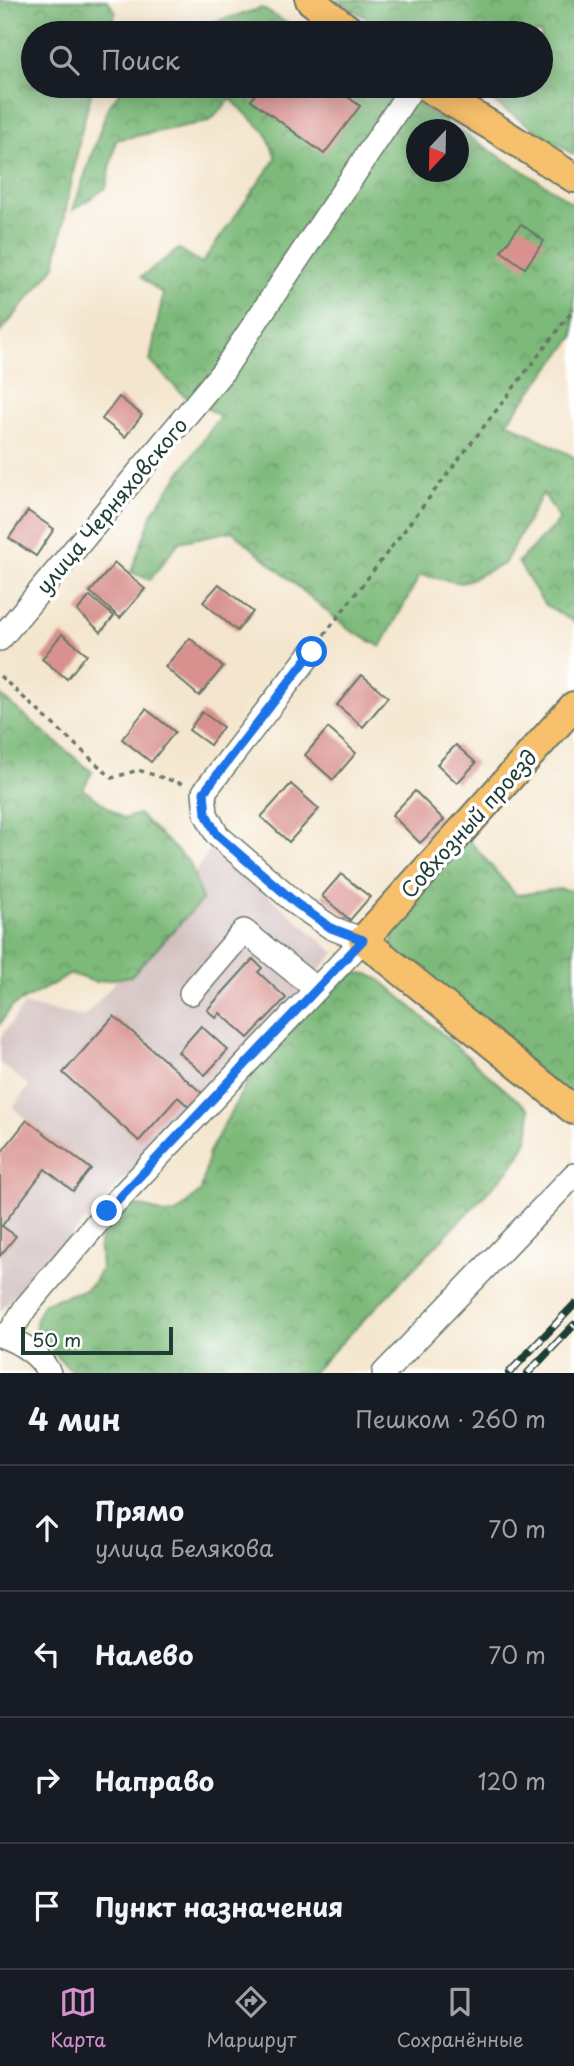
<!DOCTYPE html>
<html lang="ru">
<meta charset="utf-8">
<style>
body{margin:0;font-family:"Playpen Sans",sans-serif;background:#20242c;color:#f1f3f6}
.compass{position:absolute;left:406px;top:119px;width:63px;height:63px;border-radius:50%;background:#171b24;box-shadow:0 4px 18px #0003;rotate:202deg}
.scale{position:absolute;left:21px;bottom:18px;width:152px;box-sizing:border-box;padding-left:7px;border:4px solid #1f3d34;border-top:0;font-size:19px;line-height:24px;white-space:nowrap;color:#1f3d34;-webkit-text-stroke:5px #fff;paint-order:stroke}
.stop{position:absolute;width:21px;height:21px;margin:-16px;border:5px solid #1a73e8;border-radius:50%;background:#fff}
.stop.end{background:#1a73e8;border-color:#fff;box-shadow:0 2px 7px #0008}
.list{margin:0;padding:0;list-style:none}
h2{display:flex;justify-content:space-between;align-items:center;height:91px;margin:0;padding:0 28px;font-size:30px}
h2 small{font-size:23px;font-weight:400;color:#9ea1a6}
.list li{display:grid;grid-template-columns:46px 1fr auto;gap:21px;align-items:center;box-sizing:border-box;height:126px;padding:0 28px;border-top:2px solid #363941}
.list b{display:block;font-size:26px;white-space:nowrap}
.list p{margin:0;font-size:23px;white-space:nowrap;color:#9ea1a6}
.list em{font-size:23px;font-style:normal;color:#9ea1a6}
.icon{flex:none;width:38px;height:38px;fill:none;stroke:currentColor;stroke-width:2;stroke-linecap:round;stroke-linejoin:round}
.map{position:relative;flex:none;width:574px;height:1373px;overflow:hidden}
.search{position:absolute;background:#171b24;box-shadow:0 4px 18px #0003;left:21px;right:21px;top:21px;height:77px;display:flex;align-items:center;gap:18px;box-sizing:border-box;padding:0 24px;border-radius:38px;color:#9ea1a6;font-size:26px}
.sheet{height:595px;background:#171b24}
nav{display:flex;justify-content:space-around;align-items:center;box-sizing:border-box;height:98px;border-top:2px solid #363941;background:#171b24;font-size:19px;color:#9ea1a6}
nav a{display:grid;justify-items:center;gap:4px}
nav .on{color:#d690ce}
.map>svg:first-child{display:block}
</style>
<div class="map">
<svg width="574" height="1373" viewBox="0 0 574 1373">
<defs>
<pattern id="forest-crowns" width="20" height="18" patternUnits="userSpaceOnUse" patternTransform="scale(1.75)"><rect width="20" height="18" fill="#7dba7a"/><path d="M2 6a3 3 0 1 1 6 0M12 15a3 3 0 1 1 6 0" fill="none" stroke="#669865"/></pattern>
</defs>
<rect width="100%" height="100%" fill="#fff"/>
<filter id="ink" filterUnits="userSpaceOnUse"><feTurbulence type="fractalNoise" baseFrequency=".0143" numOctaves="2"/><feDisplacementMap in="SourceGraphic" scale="14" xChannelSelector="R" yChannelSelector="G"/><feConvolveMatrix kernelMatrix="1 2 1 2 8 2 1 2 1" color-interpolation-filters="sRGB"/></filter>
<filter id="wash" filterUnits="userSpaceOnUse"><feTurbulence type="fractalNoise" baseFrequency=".00686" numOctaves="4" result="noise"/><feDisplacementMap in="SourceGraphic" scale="28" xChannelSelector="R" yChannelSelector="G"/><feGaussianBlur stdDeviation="1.57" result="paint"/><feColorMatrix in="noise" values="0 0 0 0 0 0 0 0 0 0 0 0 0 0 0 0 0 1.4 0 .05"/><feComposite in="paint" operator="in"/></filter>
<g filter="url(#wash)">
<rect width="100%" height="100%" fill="#f4e6ce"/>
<!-- industrial -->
<path fill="#d1bfbe" d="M212 847 335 953 0 1312V1154L27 1120 13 1108 29 1086 0 1063V1038L24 1005 84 1017 134 961Z"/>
<!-- forest -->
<g fill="url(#forest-crowns)" stroke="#4e7c57" stroke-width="2">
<path d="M0 0H107L116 12 108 33H33V86H93L82 128 55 266 0 333Z"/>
<path d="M338 0H574V155L469 86H541V33H389Z"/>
<path d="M262 8 303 33H191L201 26Z"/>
<path d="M125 86H389L458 130H416V172H458V130L555 191 574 205V337L507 422 574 457V622L544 604 518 562 560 520 543 493 504 564 462 583 420 575 381 647 348 629 232 531 179 542 150 580 131 572 153 512 220 416 183 395 150 361 163 294 141 277 179 249 202 263 276 158 266 133 231 99 210 121 116 140 106 188 73 210 108 107Z"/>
<path d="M0 695 92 772 83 789 124 819 138 814 190 863 202 900 131 976 95 982 71 974 11 1007 0 1024Z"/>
<path d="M468 839 516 895 560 889 574 891V1020L571 1025 574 1031V1100L391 949 397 909Z"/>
<path d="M354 973 368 974 382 981 510 1094 529 1109C532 1138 526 1144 511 1168L312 1373H75L68 1368 36 1332V1319L44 1303 86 1289 94 1282 101 1269 99 1243 109 1222 123 1208 137 1206 146 1207 163 1214 176 1213 201 1191 209 1152 255 1068 307 1013Z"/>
</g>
<g id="blocks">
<!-- building -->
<g fill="#d8918e">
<path d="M262 86H333L360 106 324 154 251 100Z"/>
<path d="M521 224 544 241 525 268 501 251Z"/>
<path d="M119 397 142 415 125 437 102 419Z"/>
<path d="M28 511 54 529 36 556 9 538Z"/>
<path d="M115 563 145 589 120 618 90 592Z"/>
<path d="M219 584 253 612 237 631 203 602Z"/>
<path d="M90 596 114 616 101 632 77 611Z"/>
<path d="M62 634 87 654 67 679 42 659Z"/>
<path d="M190 638 223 667 199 696 165 667Z"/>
<path d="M362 675 388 697 363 727 337 705Z"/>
<path d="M146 709 175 732 151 762 122 739Z"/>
<path d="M202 712 223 727 210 745 189 730Z"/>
<path d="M328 728 356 753 333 780 305 755Z"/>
<path d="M456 745 476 763 457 783 437 764Z"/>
<path d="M291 784 319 809 289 842 261 817Z"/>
<path d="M415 791 444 820 420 843 392 815Z"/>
<path d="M341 874 370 897 350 920 322 896Z"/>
<path d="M253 959 262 968 258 972 286 998 248 1038 220 1013 216 1018 207 1010Z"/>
<path d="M114 1016 203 1094 190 1108 178 1097 139 1141 63 1073Z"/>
<path d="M201 1026 228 1050 205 1075 178 1052Z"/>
<path d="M27 1120 91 1169 73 1191 45 1169 2 1226 16 1236 0 1256V1154Z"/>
</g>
</g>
</g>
<g filter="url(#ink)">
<use href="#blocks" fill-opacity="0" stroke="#6a786a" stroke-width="2"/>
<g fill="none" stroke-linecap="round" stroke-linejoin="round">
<defs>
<g id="minor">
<path d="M0 639 223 371 413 86"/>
<path d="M191 993 244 931 316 989"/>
<path d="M0 1335C19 1342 40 1354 49 1373"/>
<path d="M7 1337 26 1307 107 1211 363 940 332 928 297 904 217 835 206 814 204 792 312 652"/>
<path d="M384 1373 574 1175"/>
</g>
<g id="major">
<path d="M310 0 353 33"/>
<path d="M425 86 495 128 574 178"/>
<path d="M574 706 363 940 574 1110"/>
</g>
</defs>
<!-- minor casing -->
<use href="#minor" stroke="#6a786a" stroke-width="26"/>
<!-- major casing -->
<use href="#major" stroke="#6a786a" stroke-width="32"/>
<!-- path -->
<g stroke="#6a786a" stroke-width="3.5" stroke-dasharray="5 5" stroke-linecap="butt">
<path d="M324 635 574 309"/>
<path d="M0 676 112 778 138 770 186 785"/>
</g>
<!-- minor -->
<use href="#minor" stroke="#fff" stroke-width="23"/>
<!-- major -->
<use href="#major" stroke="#f7c06c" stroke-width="28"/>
<defs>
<g id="rail">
<path d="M509 1373 574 1305"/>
<path d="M528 1373 574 1325"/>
</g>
</defs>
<!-- rail casing -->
<use href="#rail" stroke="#1f3d34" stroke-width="8"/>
<!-- rail -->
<use href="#rail" stroke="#fff" stroke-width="5" stroke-dasharray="16" stroke-linecap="butt"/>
</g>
</g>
<g fill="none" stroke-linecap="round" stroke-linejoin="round" filter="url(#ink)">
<!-- route -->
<path stroke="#1a73e8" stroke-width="9" d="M107 1211 363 940 331 928 297 904 217 835 206 814 204 792 312 652"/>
</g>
<g text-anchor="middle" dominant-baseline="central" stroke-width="7" stroke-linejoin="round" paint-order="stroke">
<!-- street labels -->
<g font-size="21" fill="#1f3d34" stroke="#fff">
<text transform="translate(111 505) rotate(-50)">улица Черняховского</text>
<text transform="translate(468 823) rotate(-48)">Совхозный проезд</text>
</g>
</g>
</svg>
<svg class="compass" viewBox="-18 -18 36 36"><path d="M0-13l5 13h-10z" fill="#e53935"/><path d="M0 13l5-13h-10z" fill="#9ea1a6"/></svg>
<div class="scale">50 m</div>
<div class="stop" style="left:312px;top:652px"></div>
<div class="stop end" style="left:107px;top:1211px"></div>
<div class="search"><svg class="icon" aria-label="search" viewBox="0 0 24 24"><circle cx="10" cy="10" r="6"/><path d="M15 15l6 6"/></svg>Поиск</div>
</div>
<section class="sheet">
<h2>4 мин<small>Пешком · 260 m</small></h2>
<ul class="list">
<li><svg class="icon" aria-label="ahead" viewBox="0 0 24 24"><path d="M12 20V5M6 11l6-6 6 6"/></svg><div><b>Прямо</b><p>улица Белякова</p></div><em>70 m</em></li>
<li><svg class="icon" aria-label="left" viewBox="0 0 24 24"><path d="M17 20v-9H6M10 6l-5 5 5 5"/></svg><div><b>Налево</b></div><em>70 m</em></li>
<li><svg class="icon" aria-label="right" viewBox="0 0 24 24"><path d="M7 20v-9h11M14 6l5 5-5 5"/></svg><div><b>Направо</b></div><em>120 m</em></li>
<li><svg class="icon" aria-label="arrive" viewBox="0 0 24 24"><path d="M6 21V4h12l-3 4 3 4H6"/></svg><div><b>Пункт назначения</b></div></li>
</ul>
</section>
<nav>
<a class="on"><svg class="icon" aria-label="map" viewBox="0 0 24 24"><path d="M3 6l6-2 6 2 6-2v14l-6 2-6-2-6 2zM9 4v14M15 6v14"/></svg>Карта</a>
<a><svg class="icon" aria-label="directions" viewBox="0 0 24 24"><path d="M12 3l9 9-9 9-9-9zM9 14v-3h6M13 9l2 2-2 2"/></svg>Маршрут</a>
<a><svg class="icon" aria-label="saved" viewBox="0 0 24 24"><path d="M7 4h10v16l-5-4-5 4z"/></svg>Сохранённые</a>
</nav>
